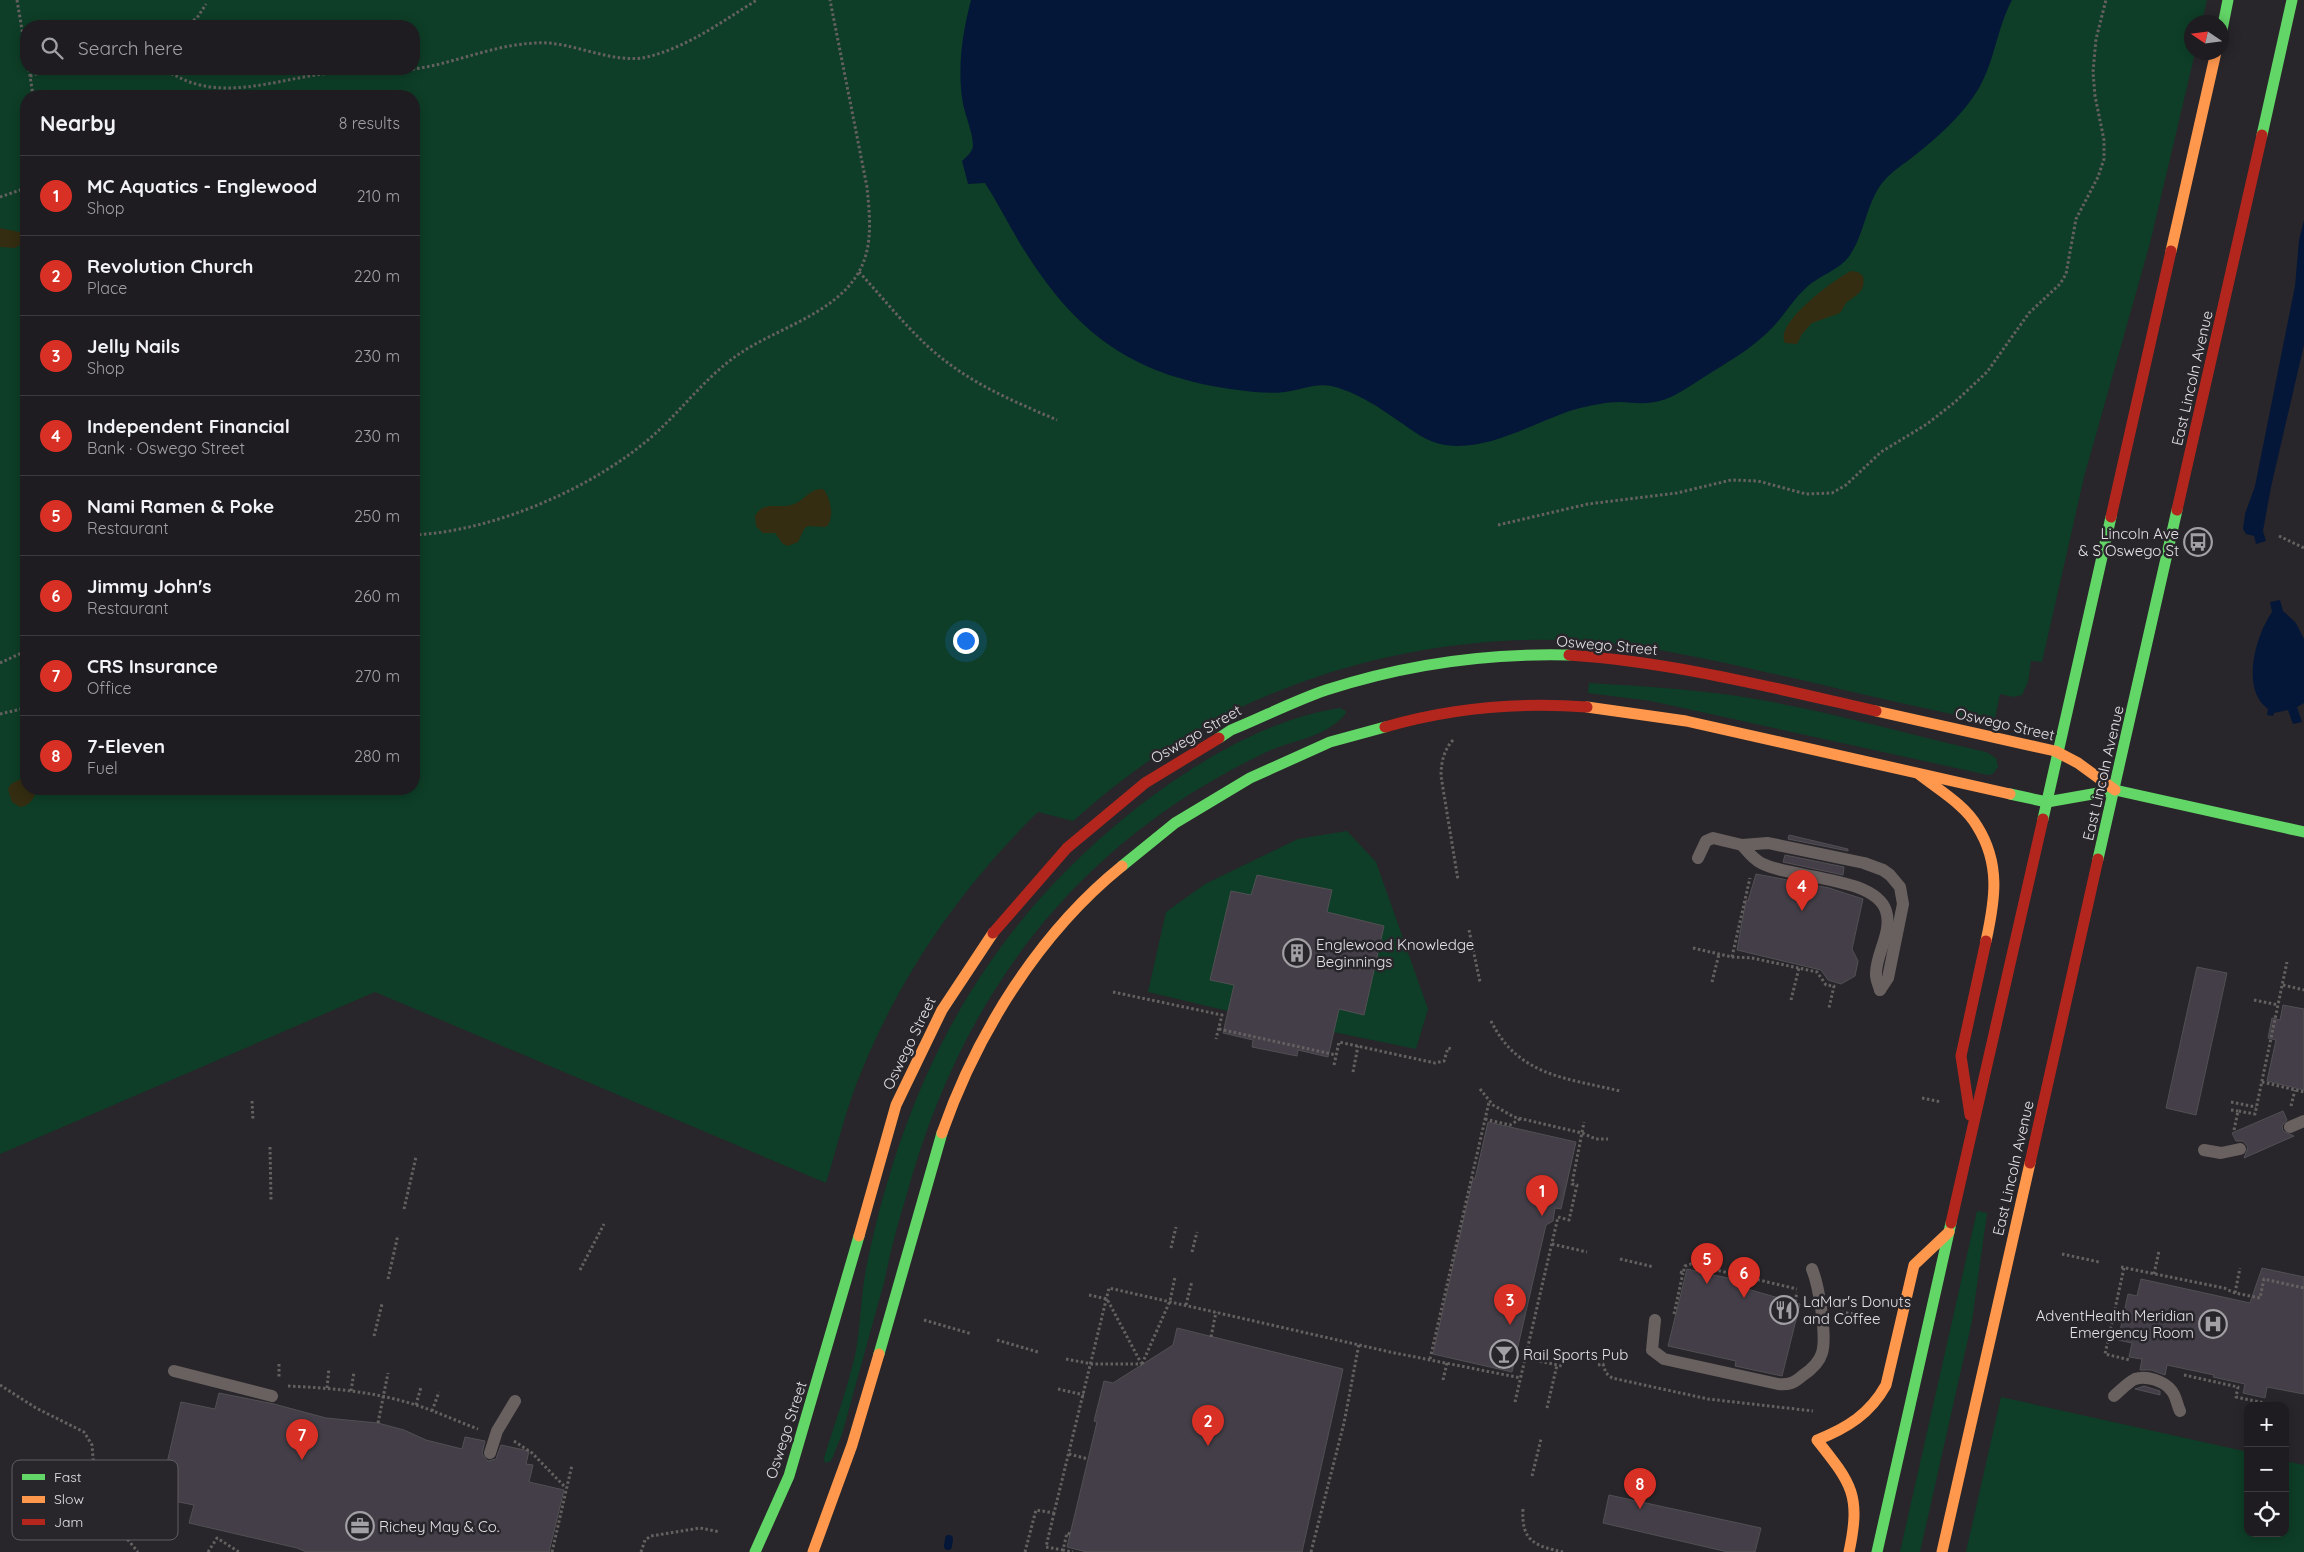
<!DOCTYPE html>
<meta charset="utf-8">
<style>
body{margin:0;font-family:Quicksand,sans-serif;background:#262529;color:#f1f3f6}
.controls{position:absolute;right:15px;bottom:15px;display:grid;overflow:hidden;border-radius:10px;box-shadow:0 2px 12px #0003}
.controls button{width:45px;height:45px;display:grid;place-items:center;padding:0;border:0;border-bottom:1px solid #3c3a3e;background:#1e1c20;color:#f1f3f6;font:25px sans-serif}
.compass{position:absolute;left:2184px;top:15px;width:45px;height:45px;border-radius:50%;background:#1e1c20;box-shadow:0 2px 12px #0003;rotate:283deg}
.you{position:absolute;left:965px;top:640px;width:18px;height:18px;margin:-12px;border:4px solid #fff;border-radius:50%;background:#1a73e8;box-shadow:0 0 0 8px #1a73e833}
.badge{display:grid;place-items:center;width:32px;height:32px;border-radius:50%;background:#d93025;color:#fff;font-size:16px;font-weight:700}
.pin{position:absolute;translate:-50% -41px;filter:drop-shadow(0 1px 2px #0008)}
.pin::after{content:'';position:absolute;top:26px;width:18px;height:15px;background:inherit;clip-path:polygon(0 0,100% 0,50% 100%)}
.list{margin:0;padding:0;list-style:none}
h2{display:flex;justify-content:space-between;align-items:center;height:65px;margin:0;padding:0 20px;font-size:21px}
h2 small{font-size:16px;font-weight:400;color:#a1a1a5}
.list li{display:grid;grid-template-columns:32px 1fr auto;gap:15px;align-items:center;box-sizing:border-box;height:80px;padding:0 20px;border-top:1px solid #3c3a3e}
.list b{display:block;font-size:19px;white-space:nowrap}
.list p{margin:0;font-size:16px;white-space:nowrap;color:#a1a1a5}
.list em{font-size:16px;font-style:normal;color:#a1a1a5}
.icon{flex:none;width:28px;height:28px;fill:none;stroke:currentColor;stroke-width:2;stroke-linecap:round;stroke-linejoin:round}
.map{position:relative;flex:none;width:2304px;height:1552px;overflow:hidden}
.search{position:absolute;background:#1e1c20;box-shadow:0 2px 12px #0003;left:20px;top:20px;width:400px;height:55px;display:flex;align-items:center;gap:12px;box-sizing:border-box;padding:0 18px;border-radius:20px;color:#a1a1a5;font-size:19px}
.panel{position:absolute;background:#1e1c20;box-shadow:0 2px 12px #0003;left:20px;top:90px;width:400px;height:705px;border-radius:20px}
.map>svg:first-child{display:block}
</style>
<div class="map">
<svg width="2304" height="1552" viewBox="0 0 2304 1552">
<rect width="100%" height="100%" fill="#28262a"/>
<!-- green -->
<g fill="#0e3e27" fill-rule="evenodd">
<path d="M0 0H2207L2202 22H2192V52L2195 53 2150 243 2084 477 2042 662 2031 661 2028 682 2022 695 2013 697 2000 694 1994 723C1926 709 1860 694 1793 678 1737 666 1681 652 1625 645 1478 626 1318 659 1191 734 1149 758 1109 789 1073 821L1038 812C959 889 896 981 856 1085 844 1117 836 1151 826 1183L375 992 0 1154ZM26 26H414V69H26ZM26 96H414V789H26Z"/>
<path d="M1589 683C1639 686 1688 689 1737 696 1821 709 1903 733 1986 752L1996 758 1998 767 1993 774 1988 775 1651 701 1588 693Z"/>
<path d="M1340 708 1346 711V713C1329 736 1295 740 1271 750 1243 763 1216 778 1190 794 1040 890 952 1028 906 1197 898 1224 890 1251 885 1279L842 1434 831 1461 825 1463 824 1458C835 1423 848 1387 856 1351 861 1322 861 1292 867 1264 906 1079 981 934 1129 814 1188 767 1265 719 1340 708Z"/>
<path d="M1347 831 1376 862 1428 1009 1416 1049 1333 1032 1339 1009 1364 1015 1384 926 1327 912 1332 890 1278 879 1272 900 1231 891 1210 980 1234 985 1228 1011 1148 992 1166 912 1205 884 1298 839Z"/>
<path d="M1977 1211 1987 1213 1972 1321 1920 1552H1900Z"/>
<path d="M2001 1397 2248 1452V1533H2285V1461L2304 1465V1552H1966Z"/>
</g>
<!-- sand -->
<g fill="#342d11">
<path d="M0 228 19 232 22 235V244L15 248 0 247Z"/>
<path d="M1851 271 1858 272 1863 276C1866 291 1858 294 1847 302 1844 305 1843 309 1840 313L1812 323 1802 334 1797 344 1785 343C1774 323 1835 279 1851 271Z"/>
<path d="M823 489C831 497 835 520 826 527L808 526 804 529 798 542 788 546 783 544 775 533H763L756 526 755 516C764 500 777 509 791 505 804 502 809 488 823 489Z"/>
<path d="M26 776V789H37C35 797 30 806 20 807L12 802 8 789 11 784Z"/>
</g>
<!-- water -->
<g fill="#051738">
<path d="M971 0H2012C1997 28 1995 60 1979 88 1962 116 1939 136 1914 156 1904 164 1892 171 1883 182 1866 203 1865 233 1850 255 1840 270 1820 275 1807 287 1793 299 1785 315 1772 328 1752 349 1726 363 1701 379 1690 386 1679 394 1666 399 1650 405 1636 403 1620 402 1607 402 1593 405 1580 408 1536 420 1491 452 1445 445 1426 442 1412 430 1397 420 1379 407 1354 391 1331 386 1316 383 1300 390 1285 392 1269 394 1253 392 1238 390 1137 377 1080 338 1026 253 1011 230 1000 206 985 183L968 184 962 161C966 157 972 153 973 146 973 133 966 118 963 104 957 70 962 34 971 0Z"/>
<path d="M2304 220V345L2271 487 2263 531 2266 541 2256 544 2254 536 2246 534 2243 529 2245 514 2255 486 2295 286 2299 240Z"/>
<path d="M2280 600 2283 611 2296 623 2304 639V703L2297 707 2302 722 2293 724 2288 710 2274 713 2273 716 2267 715 2268 709C2240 689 2256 635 2272 612L2270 602Z"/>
</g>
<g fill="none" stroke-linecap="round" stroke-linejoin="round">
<!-- stream -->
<path stroke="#051738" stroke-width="8" d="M948 1546 949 1539"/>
</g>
<!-- building -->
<g fill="#433e47" stroke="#525054">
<path d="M1789 835 1848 849V851L1788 839Z"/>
<path d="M1785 855 1844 867 1843 875 1783 862Z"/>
<path d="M1756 874 1829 888 1863 899 1852 949 1858 961 1855 976 1841 984 1828 980 1821 970 1737 950 1746 900 1748 901Z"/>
<path d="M1257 875 1332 890 1327 912 1384 926 1364 1015 1339 1009 1328 1057 1298 1050 1297 1056 1252 1047 1253 1040 1223 1033 1234 985 1210 980 1231 891 1251 895Z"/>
<path d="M2197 967 2227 973 2196 1115 2166 1108Z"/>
<path d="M2283 1005 2304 1009V1090L2267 1081 2276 1040 2268 1038 2272 1018 2280 1020Z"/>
<path d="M2283 1111 2287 1120 2282 1126 2283 1131 2294 1136 2244 1158 2248 1147 2243 1141H2236L2232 1133Z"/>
<path d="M1488 1122 1576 1142 1561 1209 1555 1208 1553 1221 1546 1225 1512 1372 1433 1354 1473 1178 1475 1179Z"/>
<path d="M2262 1268 2304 1277V1394L2267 1387 2265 1398 2243 1393 2245 1384 2213 1377 2214 1375 2167 1365 2165 1375 2151 1370H2140L2142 1359 2129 1357 2132 1343 2118 1340 2128 1294 2137 1296 2141 1279 2250 1303Z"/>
<path d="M1687 1269 1741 1281 1740 1287 1800 1304 1782 1376 1735 1366 1736 1361 1668 1346Z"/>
<path d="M1177 1328 1343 1369 1302 1552H1087L1067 1547 1097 1422 1094 1421 1104 1381 1113 1383 1173 1345Z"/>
<path d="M2144 1386 2160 1391V1395L2135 1389Z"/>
<path d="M219 1393 274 1404 326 1418 378 1423 404 1430 426 1440 462 1449 465 1437 485 1441 482 1454 488 1461 496 1459 501 1445 529 1451 526 1464 533 1465 529 1482 564 1490 549 1552H306L297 1548 189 1523 194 1505 159 1498 181 1402 215 1409Z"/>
<path d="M1609 1495 1761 1528 1755 1552H1728L1603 1523Z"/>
</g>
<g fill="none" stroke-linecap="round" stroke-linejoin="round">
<!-- path -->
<g stroke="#666161" stroke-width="3" stroke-dasharray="2.5 2.5" stroke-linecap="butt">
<path d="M17 0 26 54"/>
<path d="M185 26 197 18 206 4"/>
<path d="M29 69 33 96"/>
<path d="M162 69C175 75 186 82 200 85 242 95 289 77 331 73 361 70 391 73 421 68 460 61 495 45 535 43 571 40 612 65 647 57 688 47 721 22 757 0"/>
<path d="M30 76 51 69"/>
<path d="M0 197 26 188"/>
<path d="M859 272C888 303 914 338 948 363 981 388 1020 404 1057 420"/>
<path d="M1498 525 1588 504 1677 493 1731 480 1758 481 1806 494 1832 493 1846 485 1881 452 1927 424 1955 402 1987 372 2029 313 2060 284 2066 274 2076 219 2098 177 2104 159V140L2095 96 2093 72 2096 39 2106 0"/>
<path d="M414 535C495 531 597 487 657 432 684 407 708 375 739 354 774 330 830 315 855 278 874 251 870 218 867 187L830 0"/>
<path d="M2279 536 2304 548"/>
<path d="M0 663 26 651"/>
<path d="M0 714 26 708"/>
<path d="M1453 740C1444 750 1441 762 1441 776L1458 880"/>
<path d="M1469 930 1480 982"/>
<path d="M1693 948 1732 957 1752 958 1817 972 1826 985 1834 986 1829 1008"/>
<path d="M1732 957 1750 878"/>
<path d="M1712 982 1719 954"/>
<path d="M2283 985 2304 990"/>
<path d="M1113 992 1222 1015 1216 1039"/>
<path d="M1791 1000 1799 968"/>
<path d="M2254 1000 2278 1005"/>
<path d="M1491 1021C1518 1076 1566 1078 1620 1091"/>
<path d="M1219 1029 1336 1055"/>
<path d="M1334 1065 1339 1042 1435 1063 1444 1061 1448 1048 1452 1049"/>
<path d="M1353 1072 1358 1046"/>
<path d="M2262 1082 2304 1092"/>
<path d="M1480 1089 1493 1105 1514 1117 1582 1133 1596 1139H1608"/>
<path d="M1922 1098 1941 1102"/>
<path d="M252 1101 253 1121"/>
<path d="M2231 1102 2256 1107"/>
<path d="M2291 1106 2295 1090"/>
<path d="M2231 1110 2238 1111"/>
<path d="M1485 1119 1510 1125 1520 1119"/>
<path d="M2234 1130 2238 1111 2255 1114 2287 962"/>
<path d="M270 1147 271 1200"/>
<path d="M404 1209 416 1157"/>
<path d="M1552 1244 1587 1252"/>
<path d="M1171 1248 1176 1227"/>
<path d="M1192 1252 1197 1232"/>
<path d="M2062 1254 2099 1262"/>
<path d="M1620 1259 1654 1267"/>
<path d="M2121 1267 2224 1288 2235 1293 2260 1298 2264 1279 2304 1288"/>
<path d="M2124 1268 2105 1354 2130 1360"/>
<path d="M580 1270 604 1224"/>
<path d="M1680 1272 1683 1273 1685 1266 1691 1264 1797 1289"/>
<path d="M2154 1274 2159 1251"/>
<path d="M388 1279 398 1235"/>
<path d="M1745 1291 1748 1278"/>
<path d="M2235 1293 2240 1268"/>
<path d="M1089 1295 1107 1299 1141 1363"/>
<path d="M1795 1302 1797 1292"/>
<path d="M1186 1305 1192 1281"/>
<path d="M1841 1312 1872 1317"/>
<path d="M1674 1314 1683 1273"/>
<path d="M924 1320 972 1334"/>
<path d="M374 1336 382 1304"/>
<path d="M1211 1337 1216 1312"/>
<path d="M997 1340 1038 1352"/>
<path d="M1525 1358 1562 1366"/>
<path d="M1066 1359 1092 1364H1142"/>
<path d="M1430 1359 1489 1102"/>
<path d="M279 1364V1378"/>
<path d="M1142 1364 1170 1301 1175 1277"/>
<path d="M1598 1365 1603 1364 1606 1373 1612 1378 1708 1399 1813 1411"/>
<path d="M2184 1375 2238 1387 2236 1397 2265 1403"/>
<path d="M1443 1380 1447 1363"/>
<path d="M0 1385 36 1408 84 1432 92 1445 95 1482 103 1501 119 1529 138 1552"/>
<path d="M288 1386C328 1388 368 1391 406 1402 431 1409 454 1420 478 1429"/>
<path d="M327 1388 329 1368"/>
<path d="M1058 1389 1084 1395"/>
<path d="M351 1391 354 1372"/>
<path d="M1515 1402 1558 1217 1569 1220 1577 1185 1572 1184 1584 1122"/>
<path d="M416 1405 421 1387"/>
<path d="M1547 1408 1557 1365"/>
<path d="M432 1411 439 1392"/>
<path d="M378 1423 388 1373"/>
<path d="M514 1441 532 1453 566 1488"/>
<path d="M1069 1454 1088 1459"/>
<path d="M1532 1476 1541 1439"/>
<path d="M1523 1509C1521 1541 1535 1546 1563 1552"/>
<path d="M1054 1513 1046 1547 1063 1550"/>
<path d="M1070 1534 1067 1533 1063 1550 1073 1552"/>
<path d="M208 1552 217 1538 239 1552"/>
<path d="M552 1552 572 1465"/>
<path d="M641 1552 645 1540 651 1536 700 1528 720 1532"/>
<path d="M1025 1552 1036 1510 1054 1513 1109 1288 1390 1352 1521 1378"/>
<path d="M1311 1552 1344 1423 1359 1344"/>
</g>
<!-- lane -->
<g stroke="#696160" stroke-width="12">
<path d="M1742 845C1748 852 1753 859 1761 863 1791 879 1875 876 1886 911 1893 932 1875 955 1876 975 1876 980 1879 986 1880 990"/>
<path d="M1698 858 1706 841 1713 838 1742 845 1768 843 1864 863 1883 870 1890 875 1900 887 1903 904 1888 978 1880 990"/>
<path d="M2290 1127 2304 1121"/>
<path d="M2204 1150 2221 1153 2240 1149"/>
<path d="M1655 1320 1652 1350 1664 1359 1778 1384C1789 1385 1794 1383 1802 1376 1811 1370 1819 1363 1822 1353 1827 1336 1819 1286 1812 1269"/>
<path d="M174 1371 272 1396"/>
<path d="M2114 1396C2120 1391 2127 1383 2135 1379 2146 1375 2164 1381 2171 1390 2176 1395 2177 1405 2180 1411"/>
<path d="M490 1453 497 1431 515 1401"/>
</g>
<!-- fast -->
<g stroke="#63d668" stroke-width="11">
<path d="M2222 30 2228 0"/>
<path d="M2262 135 2292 0"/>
<path d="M1219 738 1231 730C1263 717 1294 701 1326 690 1403 665 1487 653 1569 655"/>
<path d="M2010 794 2047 802 2115 790 2304 832"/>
<path d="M2043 819 2111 517"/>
<path d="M2098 859 2177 510"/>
<path d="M1122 866 1175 823 1250 778 1330 742 1385 727"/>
<path d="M879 1354 942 1133"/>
<path d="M755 1552 789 1476 859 1236"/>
<path d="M1877 1552 1951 1223"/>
</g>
<!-- slow -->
<g stroke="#ff974d" stroke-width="11">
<path d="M2171 251 2216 52"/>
<path d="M1587 707 1686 721 2010 794"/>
<path d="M1876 711 2055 751 2078 763 2115 790"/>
<path d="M1920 775C1939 790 1965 805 1977 826 2001 864 1995 900 1986 941"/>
<path d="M942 1133C977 1033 1039 933 1122 866"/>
<path d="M859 1236 896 1105 942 1010 993 933"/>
<path d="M813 1552 852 1445 879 1354"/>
<path d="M1849 1552C1861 1495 1852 1484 1817 1440 1847 1428 1870 1414 1886 1385L1914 1265 1949 1232"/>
<path d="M1942 1552 2030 1163"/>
</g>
<!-- jam -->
<g stroke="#b3261e" stroke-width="11">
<path d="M2177 510 2262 135"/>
<path d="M2111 517 2171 251"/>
<path d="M1569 655C1673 662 1774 688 1876 711"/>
<path d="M1385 727C1450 708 1519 702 1587 707"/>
<path d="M993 933 1067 848 1145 783 1219 738"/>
<path d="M1970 1115 1961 1056 1986 941"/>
<path d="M2030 1163 2098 859"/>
<path d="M1951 1223 2043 819"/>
</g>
</g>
<!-- icons -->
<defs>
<symbol id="bus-ring" viewBox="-11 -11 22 22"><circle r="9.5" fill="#28252b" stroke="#a2a0a4" stroke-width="1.5"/><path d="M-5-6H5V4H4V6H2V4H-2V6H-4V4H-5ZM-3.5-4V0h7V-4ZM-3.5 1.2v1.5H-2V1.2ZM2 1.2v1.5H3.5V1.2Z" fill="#a2a0a4"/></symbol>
<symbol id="building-ring" viewBox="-11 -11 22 22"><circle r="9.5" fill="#28252b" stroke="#a2a0a4" stroke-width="1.5"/><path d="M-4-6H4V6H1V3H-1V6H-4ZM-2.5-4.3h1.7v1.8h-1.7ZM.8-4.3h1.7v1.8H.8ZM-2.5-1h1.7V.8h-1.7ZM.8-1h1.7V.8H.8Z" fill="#a2a0a4"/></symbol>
<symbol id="restaurant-ring" viewBox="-11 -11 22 22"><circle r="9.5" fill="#28252b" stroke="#a2a0a4" stroke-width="1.5"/><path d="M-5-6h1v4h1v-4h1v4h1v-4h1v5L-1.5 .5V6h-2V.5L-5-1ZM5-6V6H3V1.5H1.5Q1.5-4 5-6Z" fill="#a2a0a4"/></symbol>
<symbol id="hospital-ring" viewBox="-11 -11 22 22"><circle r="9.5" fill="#28252b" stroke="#a2a0a4" stroke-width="1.5"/><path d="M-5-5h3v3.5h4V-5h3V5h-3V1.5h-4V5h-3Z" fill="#a2a0a4"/></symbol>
<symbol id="bar-ring" viewBox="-11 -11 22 22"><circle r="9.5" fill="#28252b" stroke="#a2a0a4" stroke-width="1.5"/><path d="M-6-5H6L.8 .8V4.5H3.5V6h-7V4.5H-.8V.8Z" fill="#a2a0a4"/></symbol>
<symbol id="office-ring" viewBox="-11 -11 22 22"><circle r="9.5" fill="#28252b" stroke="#a2a0a4" stroke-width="1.5"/><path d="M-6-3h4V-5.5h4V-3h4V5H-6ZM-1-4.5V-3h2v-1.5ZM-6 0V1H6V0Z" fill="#a2a0a4"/></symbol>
</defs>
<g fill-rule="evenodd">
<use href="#bus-ring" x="2182" y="526" width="32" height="32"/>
<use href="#building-ring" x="1281" y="937" width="32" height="32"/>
<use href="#restaurant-ring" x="1768" y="1294" width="32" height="32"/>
<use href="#hospital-ring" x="2197" y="1308" width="32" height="32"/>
<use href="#bar-ring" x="1488" y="1338" width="32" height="32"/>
<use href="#office-ring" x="344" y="1510" width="32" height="32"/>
</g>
<g text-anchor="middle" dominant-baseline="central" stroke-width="5" stroke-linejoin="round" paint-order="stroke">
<!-- street labels -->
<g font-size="15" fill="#e3e1e5" stroke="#28252b">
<text transform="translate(2192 378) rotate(-77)">East Lincoln Avenue</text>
<text transform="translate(1607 645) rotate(5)">Oswego Street</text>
<text transform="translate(2005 724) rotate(13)">Oswego Street</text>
<text transform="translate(1196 734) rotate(-30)">Oswego Street</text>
<text transform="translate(2103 773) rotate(-77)">East Lincoln Avenue</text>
<text transform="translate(909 1043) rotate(-64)">Oswego Street</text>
<text transform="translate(2013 1168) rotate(-77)">East Lincoln Avenue</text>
<text transform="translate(786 1430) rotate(-72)">Oswego Street</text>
</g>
<!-- poi labels -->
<g font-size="15" fill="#e3e1e5" stroke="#28252b" text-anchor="start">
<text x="2179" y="533" text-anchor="end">Lincoln Ave<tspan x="2179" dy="17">&amp; S Oswego St</tspan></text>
<text x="1316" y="944">Englewood Knowledge<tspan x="1316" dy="17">Beginnings</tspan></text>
<text x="1803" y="1301">LaMar's Donuts<tspan x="1803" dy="17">and Coffee</tspan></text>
<text x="2194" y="1315" text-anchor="end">AdventHealth Meridian<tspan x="2194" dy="17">Emergency Room</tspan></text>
<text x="1523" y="1354">Rail Sports Pub</text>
<text x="379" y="1526">Richey May &amp; Co.</text>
</g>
</g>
<!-- legend -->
<rect x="12" y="1460" width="166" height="80" rx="8" fill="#28252b" stroke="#605d63" stroke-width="1"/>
<rect x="22" y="1474" width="23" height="6" fill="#63d668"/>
<rect x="22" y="1496" width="23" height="7" fill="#ff974d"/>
<rect x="22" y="1519" width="23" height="6" fill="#b3261e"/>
<g font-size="14" fill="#e3e1e5">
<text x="54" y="1482">Fast</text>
<text x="54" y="1504">Slow</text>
<text x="54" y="1527">Jam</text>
</g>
</svg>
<div class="controls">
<button>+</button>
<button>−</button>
<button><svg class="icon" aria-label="locate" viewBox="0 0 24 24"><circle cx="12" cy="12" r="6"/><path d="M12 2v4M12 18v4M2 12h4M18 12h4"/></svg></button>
</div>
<svg class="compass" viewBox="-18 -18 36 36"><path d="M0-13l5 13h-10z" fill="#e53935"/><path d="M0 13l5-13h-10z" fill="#a1a1a5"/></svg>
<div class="you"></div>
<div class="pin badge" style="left:1542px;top:1216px">1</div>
<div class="pin badge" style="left:1208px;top:1446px">2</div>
<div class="pin badge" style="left:1510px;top:1325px">3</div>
<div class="pin badge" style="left:1802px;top:911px">4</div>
<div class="pin badge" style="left:1707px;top:1284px">5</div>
<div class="pin badge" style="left:1744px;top:1298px">6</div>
<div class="pin badge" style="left:302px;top:1460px">7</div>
<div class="pin badge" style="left:1640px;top:1509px">8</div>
<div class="search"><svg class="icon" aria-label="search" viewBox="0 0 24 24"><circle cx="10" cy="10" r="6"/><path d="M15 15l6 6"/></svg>Search here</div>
<section class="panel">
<h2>Nearby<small>8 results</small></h2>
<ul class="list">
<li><span class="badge">1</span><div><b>MC Aquatics - Englewood</b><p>Shop</p></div><em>210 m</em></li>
<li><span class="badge">2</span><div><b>Revolution Church</b><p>Place</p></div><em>220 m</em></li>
<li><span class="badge">3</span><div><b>Jelly Nails</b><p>Shop</p></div><em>230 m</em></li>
<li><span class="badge">4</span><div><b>Independent Financial</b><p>Bank · Oswego Street</p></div><em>230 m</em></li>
<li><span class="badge">5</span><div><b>Nami Ramen &amp; Poke</b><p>Restaurant</p></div><em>250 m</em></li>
<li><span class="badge">6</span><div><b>Jimmy John's</b><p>Restaurant</p></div><em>260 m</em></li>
<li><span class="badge">7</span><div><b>CRS Insurance</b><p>Office</p></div><em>270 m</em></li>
<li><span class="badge">8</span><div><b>7-Eleven</b><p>Fuel</p></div><em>280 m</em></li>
</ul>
</section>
</div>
